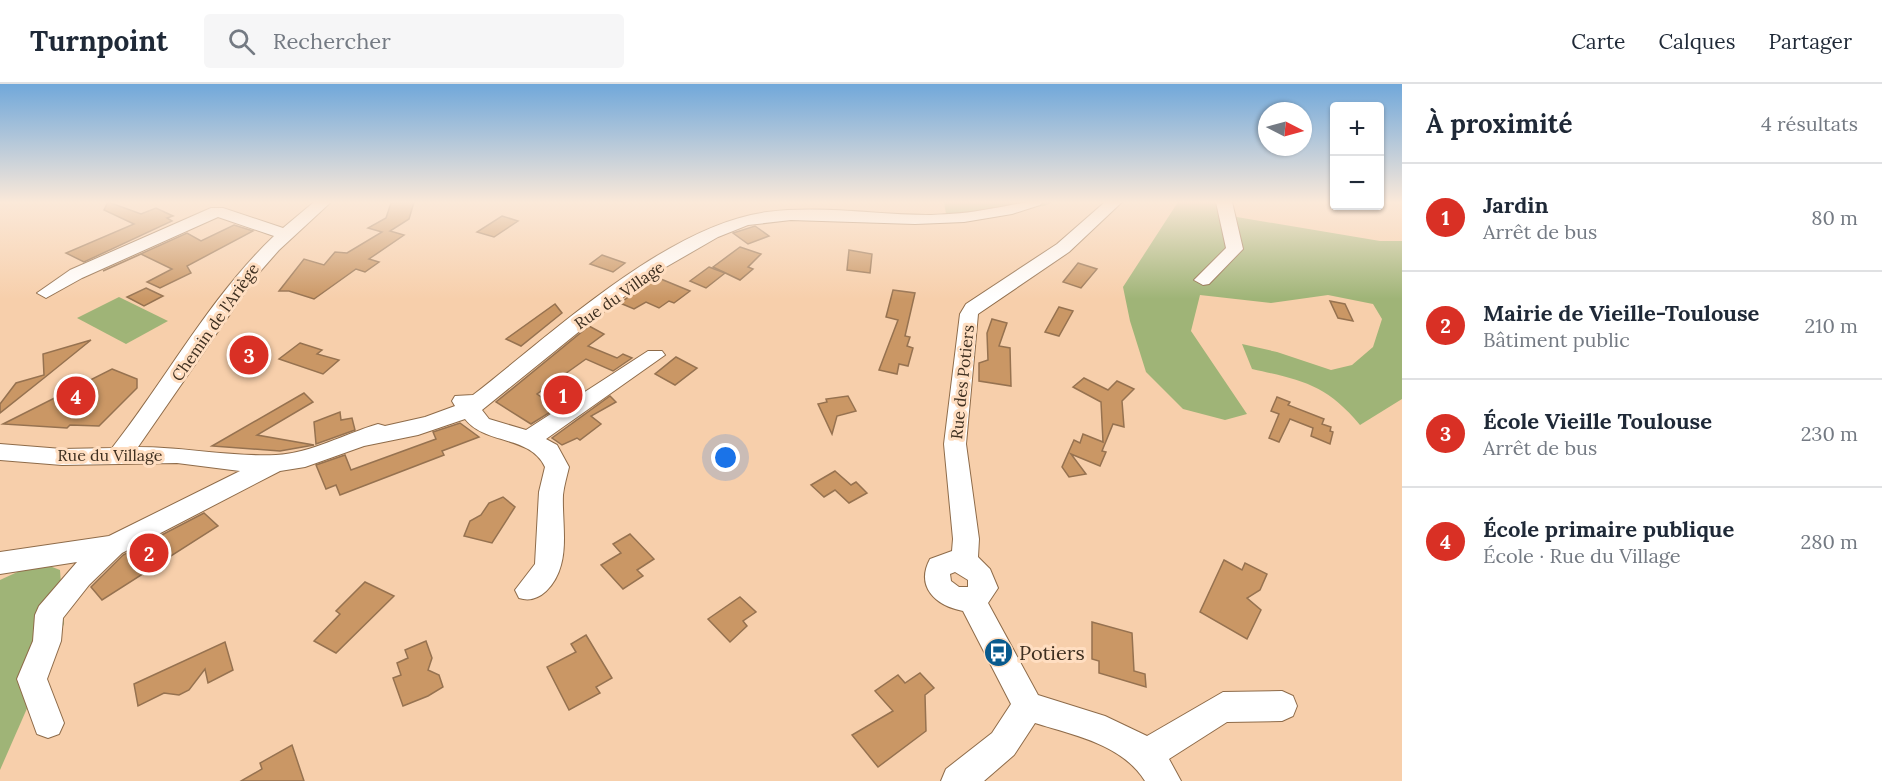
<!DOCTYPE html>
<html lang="fr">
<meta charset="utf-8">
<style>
body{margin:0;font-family:Lora,serif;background:#f6f6f7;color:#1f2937}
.controls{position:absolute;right:18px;top:18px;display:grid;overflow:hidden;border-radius:6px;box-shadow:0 2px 4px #0004}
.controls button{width:54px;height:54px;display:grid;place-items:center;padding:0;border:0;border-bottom:2px solid #e0e1e3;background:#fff;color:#1f2937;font:30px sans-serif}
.compass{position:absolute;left:1258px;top:18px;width:54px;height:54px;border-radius:50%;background:#fff;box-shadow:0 2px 4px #0004;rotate:96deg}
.you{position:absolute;left:726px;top:374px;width:21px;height:21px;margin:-15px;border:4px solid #fff;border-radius:50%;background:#1a73e8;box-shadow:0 0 0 9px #1a73e833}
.badge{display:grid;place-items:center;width:39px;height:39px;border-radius:50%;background:#d93025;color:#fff;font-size:20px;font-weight:700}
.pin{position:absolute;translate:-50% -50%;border:3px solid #fff;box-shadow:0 2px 6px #0006}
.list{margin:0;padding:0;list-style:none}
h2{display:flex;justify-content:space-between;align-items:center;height:78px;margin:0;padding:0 24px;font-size:26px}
h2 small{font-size:20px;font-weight:400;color:#747a83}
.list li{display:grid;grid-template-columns:39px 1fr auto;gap:18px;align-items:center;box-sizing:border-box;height:108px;padding:0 24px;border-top:2px solid #e0e1e3}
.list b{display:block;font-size:22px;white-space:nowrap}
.list p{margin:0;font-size:20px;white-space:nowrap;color:#747a83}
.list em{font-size:20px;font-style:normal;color:#747a83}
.icon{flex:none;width:33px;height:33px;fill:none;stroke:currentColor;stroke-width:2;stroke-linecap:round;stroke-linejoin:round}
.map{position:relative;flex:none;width:1402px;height:697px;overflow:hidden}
header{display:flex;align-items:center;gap:36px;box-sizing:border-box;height:84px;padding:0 30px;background:#fff;border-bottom:2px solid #e0e1e3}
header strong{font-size:28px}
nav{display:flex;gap:33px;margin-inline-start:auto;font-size:21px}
.search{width:420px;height:54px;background:#f6f6f7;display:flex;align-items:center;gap:15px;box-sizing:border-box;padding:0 21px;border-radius:6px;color:#747a83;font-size:22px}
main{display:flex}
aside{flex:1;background:#fff}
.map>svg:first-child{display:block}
</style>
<header>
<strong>Turnpoint</strong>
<div class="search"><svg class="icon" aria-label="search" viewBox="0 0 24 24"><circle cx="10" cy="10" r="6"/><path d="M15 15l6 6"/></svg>Rechercher</div>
<nav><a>Carte</a><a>Calques</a><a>Partager</a></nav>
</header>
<main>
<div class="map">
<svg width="1402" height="697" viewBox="0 0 1402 697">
<rect width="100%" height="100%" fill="#f7cfab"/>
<!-- green -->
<g fill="#9fb477">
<path d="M944 118H1054L1044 122 946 130Z"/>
<path d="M1178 118H1223L1225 131 1380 157H1402V315L1360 341C1326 300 1301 296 1252 285L1242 260 1277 268 1331 286 1352 281 1373 263 1382 235 1373 220 1328 211 1271 219 1200 211 1191 247 1247 330 1225 336 1183 325 1146 288 1130 237 1123 203Z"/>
<path d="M119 213 168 237 126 260 77 234Z"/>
<path d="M39 478 60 486 64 540 0 686V496Z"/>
</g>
<!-- building -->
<g fill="#ca9765" stroke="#967250" stroke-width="1.5">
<path d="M108 118 141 130 156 124 173 132 167 134 172 137 84 178 66 169 134 140 104 126Z"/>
<path d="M414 118 409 135 390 147 404 151 369 175 379 178 365 188 356 185 314 215 289 207H279L304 175 324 181 335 168 347 169 382 148 368 144 386 134 391 119Z"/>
<path d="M502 132 518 137 494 153 477 148Z"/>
<path d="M234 141 253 147 187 182 191 189 160 204 147 198 172 185 141 170 103 187 187 149 201 157Z"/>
<path d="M755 142 769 152 748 160 733 149Z"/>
<path d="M740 163 761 170 748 183 753 185 740 196 713 183Z"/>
<path d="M849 166 872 170 870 189 847 186Z"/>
<path d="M602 171 625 179 613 188 590 180Z"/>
<path d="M1078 179 1097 185 1081 204 1063 198Z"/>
<path d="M709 183 725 189 706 204 690 197Z"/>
<path d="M656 193 690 207 674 219 669 217 659 224 646 218 634 225 620 219Z"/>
<path d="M146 204 163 212 144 222 127 213Z"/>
<path d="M893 206 915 209 905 252 910 253 907 262 913 264 908 282 899 280 897 290 879 286 898 236 886 233Z"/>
<path d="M1330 217 1345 220 1353 237 1338 234Z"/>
<path d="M555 220 562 229 521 262 506 255Z"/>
<path d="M1059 223 1073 227 1059 252 1045 248Z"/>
<path d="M992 235 1007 239 999 262 1010 264 1011 302 979 297V279L988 276 987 249Z"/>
<path d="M589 242 604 250 588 262 617 274 623 270 632 274 613 287 586 275 537 310 557 324 531 340 496 318Z"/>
<path d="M91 256 44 294 0 329V320L16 299 44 291 43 270Z"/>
<path d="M300 259 322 266 317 270 339 276 323 290 279 275Z"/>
<path d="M676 273 697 284 675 301 655 290Z"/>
<path d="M112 285 137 295V304L99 342 70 341 67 344 3 340Z"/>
<path d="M1084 294 1108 306 1117 297 1134 305 1122 317 1124 343 1113 340 1102 367 1106 368 1100 382 1071 370 1086 390 1069 393 1062 383 1074 356 1080 359 1083 350 1103 358 1101 318 1073 303Z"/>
<path d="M304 309 313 318 257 351 314 361 280 367 212 362Z"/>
<path d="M610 312 616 318 591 332 601 340 580 356 577 354 562 361 552 354Z"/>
<path d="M848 312 856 327 837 332 832 350 818 320 827 318 826 315Z"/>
<path d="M1277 313 1290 318 1288 321 1324 335 1322 340 1331 343 1330 347 1333 348 1330 360 1311 352 1313 344 1290 335 1279 358 1269 354 1279 330 1271 327Z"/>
<path d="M340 328 341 336 352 334 355 346 316 360 314 338Z"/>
<path d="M460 339 479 353 442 367 444 371 340 411 336 401 326 405 316 381 345 371 351 386 436 355 433 348Z"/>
<path d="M835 387 851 401 856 398 867 409 849 419 835 406 824 413 811 401Z"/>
<path d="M503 413 515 423 492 459 464 452 470 437 481 431 489 419Z"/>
<path d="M204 429 218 442 102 516 91 503 123 471Z"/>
<path d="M630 450 654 475 637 486 643 492 623 505 601 481 621 469 613 460Z"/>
<path d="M1224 476 1242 486 1245 479 1267 490 1260 506 1247 514 1261 526 1247 555 1200 528Z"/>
<path d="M365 498 394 512 336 569 314 557 340 530 336 527Z"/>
<path d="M740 513 756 528 743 537 747 542 730 558 708 535Z"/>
<path d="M1092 538 1132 549 1134 587 1145 590 1146 603 1099 589V577L1092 575Z"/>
<path d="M586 551 612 594 596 603 600 609 569 626 547 583 576 568 571 560Z"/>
<path d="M426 557 432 574 428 586 439 591 443 603 428 612 403 622 393 594 401 591 397 579 408 574 405 566Z"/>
<path d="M225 558 233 586 208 599 205 585 189 606 179 611 164 609 138 622 134 600Z"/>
<path d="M920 589 934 604 925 611 926 647 878 683 852 651 893 627 875 607 898 591 905 599Z"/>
<path d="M292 661 304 697H241L262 685 260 679Z"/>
</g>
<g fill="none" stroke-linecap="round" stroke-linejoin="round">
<defs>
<g id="minor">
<path d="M314 118H331L279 166 257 191 138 363C184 363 230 373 276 371 312 369 344 350 378 340L385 342 425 333 455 322 452 317 455 312 473 311C552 250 667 141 767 128 821 121 877 131 931 131 950 130 970 129 989 125 1008 122 1024 117 1043 118L1040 121 1012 130 964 138 915 140 791 136 748 141 718 153 659 187 602 229 482 326 489 335 526 346 648 267H662L665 271 546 355 557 361 569 383C567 392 564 401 563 411 562 432 567 460 561 481 556 500 540 521 519 514L515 506 535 480 539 408 545 383C530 351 485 361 465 335L418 351 364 362 305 383 280 387 122 469 89 501 63 534 61 557 47 595 64 639 59 650 48 654 37 650 17 595 33 557 35 531 39 522 77 478 0 490V468L109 452 240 387 177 379 62 381 0 376V360L62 365 112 364C167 294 210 213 274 152L218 133 82 194 46 214 37 209 70 186 211 124H223L283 144Z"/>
<path d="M1105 118H1122L1069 168 978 230 966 360 979 455 978 473 990 485 998 504 988 519 1038 611 1105 632 1147 652 1223 608 1282 607 1293 612 1297 622 1293 632 1282 637 1227 638 1169 675 1181 697H1145C1122 660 1073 651 1035 639L1014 671 984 697H941L946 685 992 649 1011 620 963 527C936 522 915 503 930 475L952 467 953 455 944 360 960 230 966 220 1057 160ZM955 488 968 496V503H959L951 497 950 490Z"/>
<path d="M1216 118H1232L1243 165 1209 200 1203 201 1194 196 1226 164Z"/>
</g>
</defs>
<!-- minor casing -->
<use href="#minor" stroke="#8e6b49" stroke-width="2"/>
<!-- minor -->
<use href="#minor" fill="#fff" fill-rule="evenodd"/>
</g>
<!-- sky -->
<linearGradient id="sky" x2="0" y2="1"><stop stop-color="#71a8da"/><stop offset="0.55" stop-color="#fbe9d9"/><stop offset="1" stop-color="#fbe9d9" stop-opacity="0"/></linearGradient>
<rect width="1402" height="215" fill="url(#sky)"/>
<!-- icons -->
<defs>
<symbol id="bus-disc" viewBox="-11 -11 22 22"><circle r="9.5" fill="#095a8d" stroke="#ffdec1"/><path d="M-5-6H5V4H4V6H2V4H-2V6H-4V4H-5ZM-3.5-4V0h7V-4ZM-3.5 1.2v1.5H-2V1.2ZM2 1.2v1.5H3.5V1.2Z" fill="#fff"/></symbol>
</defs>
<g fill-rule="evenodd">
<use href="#bus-disc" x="982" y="552" width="33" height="33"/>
</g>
<g text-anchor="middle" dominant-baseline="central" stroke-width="6" stroke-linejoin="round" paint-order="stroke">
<!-- street labels -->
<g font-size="16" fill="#3e2f20" stroke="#ffdec1">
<text transform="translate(619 211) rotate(-35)">Rue du Village</text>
<text transform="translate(215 238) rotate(-55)">Chemin de l'Ariège</text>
<text transform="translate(962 298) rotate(-84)">Rue des Potiers</text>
<text x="110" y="371">Rue du Village</text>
</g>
<!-- near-poi labels -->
<g font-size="20" fill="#3e2f20" stroke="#ffdec1" text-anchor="start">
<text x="1019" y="568">Potiers</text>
</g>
</g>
</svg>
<div class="controls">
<button>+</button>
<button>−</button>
</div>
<svg class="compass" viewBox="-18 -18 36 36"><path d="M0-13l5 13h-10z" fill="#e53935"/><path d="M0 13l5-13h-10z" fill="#747a83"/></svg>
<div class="you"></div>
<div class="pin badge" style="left:563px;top:311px">1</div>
<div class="pin badge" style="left:149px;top:469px">2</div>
<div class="pin badge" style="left:249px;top:271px">3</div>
<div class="pin badge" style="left:76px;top:312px">4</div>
</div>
<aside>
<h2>À proximité<small>4 résultats</small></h2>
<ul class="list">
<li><span class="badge">1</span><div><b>Jardin</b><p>Arrêt de bus</p></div><em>80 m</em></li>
<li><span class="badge">2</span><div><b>Mairie de Vieille-Toulouse</b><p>Bâtiment public</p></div><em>210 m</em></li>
<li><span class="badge">3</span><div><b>École Vieille Toulouse</b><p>Arrêt de bus</p></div><em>230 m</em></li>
<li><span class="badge">4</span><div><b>École primaire publique</b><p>École · Rue du Village</p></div><em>280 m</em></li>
</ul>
</aside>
</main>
